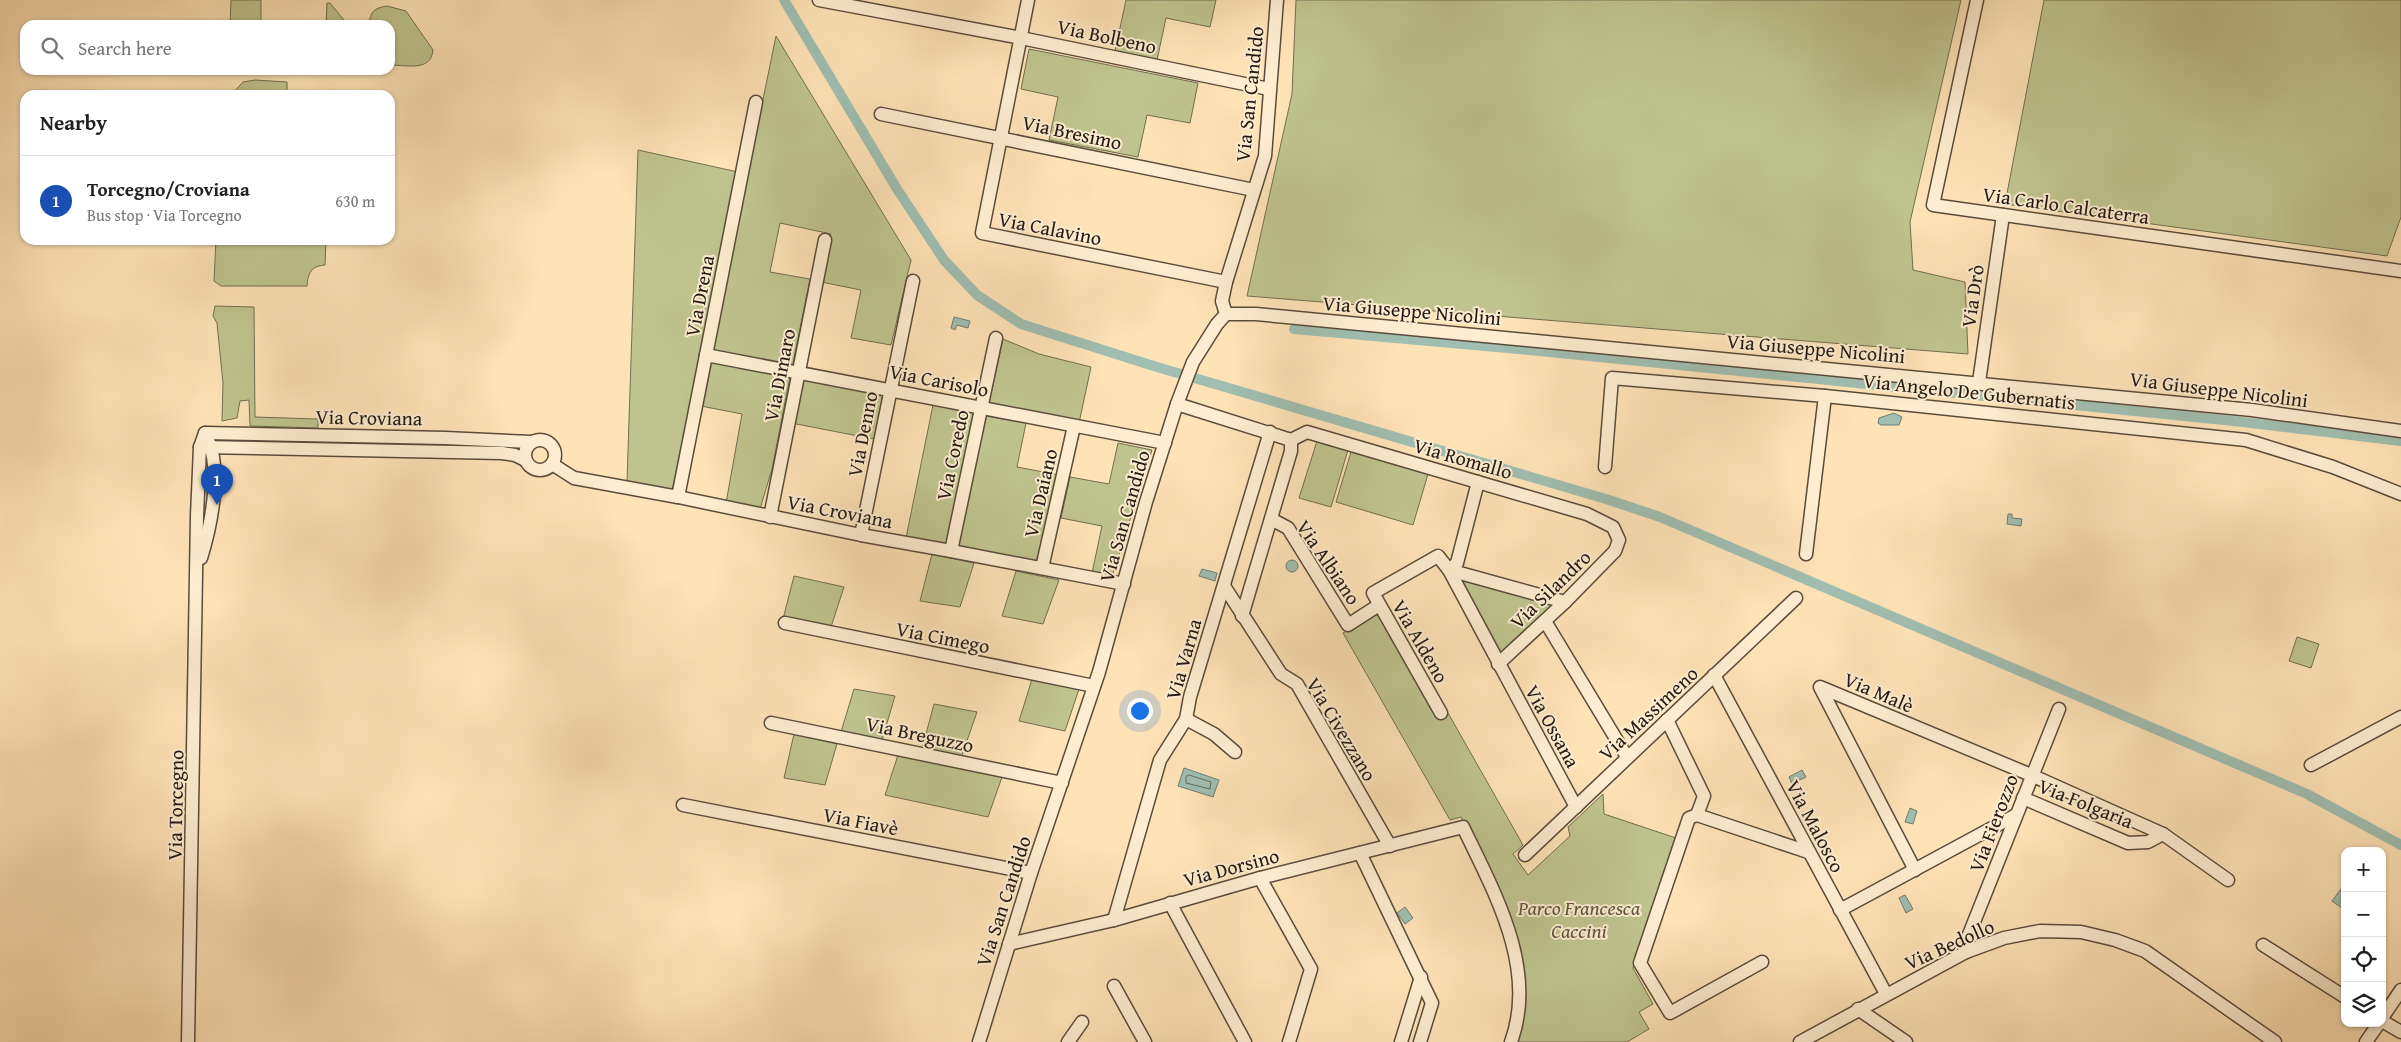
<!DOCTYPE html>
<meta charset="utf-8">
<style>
body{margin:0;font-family:"Gentium Book Plus",serif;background:#f6f6f6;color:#202124}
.controls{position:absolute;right:15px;bottom:15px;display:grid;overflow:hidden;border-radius:10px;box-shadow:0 1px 4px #0004}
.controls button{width:45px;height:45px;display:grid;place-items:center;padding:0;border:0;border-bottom:1px solid #e0e0e0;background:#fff;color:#202124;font:25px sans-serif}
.you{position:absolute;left:1139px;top:710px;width:18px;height:18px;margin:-12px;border:4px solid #fff;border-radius:50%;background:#1a73e8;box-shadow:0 0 0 8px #1a73e833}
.badge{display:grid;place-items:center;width:32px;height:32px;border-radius:50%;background:#0b8043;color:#fff;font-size:16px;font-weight:700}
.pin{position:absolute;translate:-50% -41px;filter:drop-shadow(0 1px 2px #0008)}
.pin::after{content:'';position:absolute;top:26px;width:18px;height:15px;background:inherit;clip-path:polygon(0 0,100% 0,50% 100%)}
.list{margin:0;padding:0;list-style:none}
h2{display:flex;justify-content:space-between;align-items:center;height:65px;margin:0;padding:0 20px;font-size:21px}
h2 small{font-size:16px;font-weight:400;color:#757577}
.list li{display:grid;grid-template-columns:32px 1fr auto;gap:15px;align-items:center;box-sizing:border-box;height:90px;padding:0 20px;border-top:1px solid #e0e0e0}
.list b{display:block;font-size:19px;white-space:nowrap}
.list p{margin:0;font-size:16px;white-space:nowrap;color:#757577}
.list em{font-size:16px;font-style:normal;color:#757577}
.icon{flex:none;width:28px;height:28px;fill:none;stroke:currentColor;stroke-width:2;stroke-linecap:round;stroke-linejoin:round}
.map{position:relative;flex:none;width:2401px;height:1042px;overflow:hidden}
.search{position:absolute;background:#fff;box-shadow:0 1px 4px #0004;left:20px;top:20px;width:375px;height:55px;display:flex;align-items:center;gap:12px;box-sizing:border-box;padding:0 18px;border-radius:15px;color:#757577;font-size:19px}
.panel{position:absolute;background:#fff;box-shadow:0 1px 4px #0004;left:20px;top:90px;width:375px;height:155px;border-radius:15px}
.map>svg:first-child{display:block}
</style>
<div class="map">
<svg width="2401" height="1042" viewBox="0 0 2401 1042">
<rect width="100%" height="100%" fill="#fee3b6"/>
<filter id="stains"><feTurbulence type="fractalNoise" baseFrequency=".004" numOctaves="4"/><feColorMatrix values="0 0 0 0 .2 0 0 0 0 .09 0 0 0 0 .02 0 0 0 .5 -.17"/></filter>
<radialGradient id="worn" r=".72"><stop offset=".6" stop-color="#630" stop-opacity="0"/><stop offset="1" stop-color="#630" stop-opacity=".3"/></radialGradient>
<!-- green -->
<g fill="#bfc48e" stroke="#726e51">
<path d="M231 0H261V25H230Z"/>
<path d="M1126 0H1216L1210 27 1166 18 1157 60 1115 51Z"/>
<path d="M1296 0H1961L1910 222 1913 270 1965 282 1968 354 1247 296 1292 94Z"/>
<path d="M2044 0H2401V217L2387 256 2005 204Z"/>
<path d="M327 3H330L348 25H326Z"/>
<path d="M387 6 406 11 433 50C431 72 407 65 390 65V25H369C370 12 374 8 387 6Z"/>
<path d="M776 36 911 260 891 345 851 338 861 290 821 282 831 234 780 223 770 272 810 279 792 368 711 353Z"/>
<path d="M1029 49 1198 83 1190 123 1147 115 1138 157 1049 140 1058 97 1021 89Z"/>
<path d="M255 80 287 82V95H231L243 82Z"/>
<path d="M638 150 738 172 672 491 627 481Z"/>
<path d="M216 240H326L325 265C311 266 308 273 307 286H221L214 281Z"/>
<path d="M215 306 254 307 255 417 318 419V428L250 426 249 400 240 401 237 418 222 421 223 383 217 323 213 316Z"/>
<path d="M1003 339 1039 354 1091 367 1079 423 989 403Z"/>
<path d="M709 362 790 377 772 469 760 509 726 503 742 414 701 406Z"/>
<path d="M800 379 883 395 874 439 791 423Z"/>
<path d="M933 405 976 413 948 545 906 538Z"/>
<path d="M986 416 1026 423 1017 467 1059 475 1039 564 957 548Z"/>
<path d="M1317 441 1348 450 1331 507 1299 498Z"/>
<path d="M1118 443 1152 450 1112 577 1092 573 1102 526 1061 518 1070 477 1109 484Z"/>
<path d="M1351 452 1428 474 1413 525 1336 502Z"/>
<path d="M932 554 974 563 960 607 920 601Z"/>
<path d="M1016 571 1059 580 1043 624 1002 616Z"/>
<path d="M794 576 844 587 831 627 783 619Z"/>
<path d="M1458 577 1554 605 1500 654Z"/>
<path d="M1375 615 1380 616 1441 718 1448 713 1523 845 1513 854 1528 875 1570 836 1568 827 1603 794 1604 814 1676 838 1633 968 1653 1004 1639 1012 1649 1029 1627 1042H1515L1523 996 1501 900 1461 817 1450 820 1343 633Z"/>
<path d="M2297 637 2319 644 2311 668 2289 661Z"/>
<path d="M1032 679 1079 689 1065 731 1019 721Z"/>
<path d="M854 689 895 696 882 740 841 732Z"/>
<path d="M934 704 977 712 961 758 922 749Z"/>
<path d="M794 734 837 744 825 785 784 778Z"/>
<path d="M898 755 1002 777 988 817 885 795Z"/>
</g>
<!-- water -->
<g fill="#a0beb1" stroke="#6e7c72">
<path d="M954 317 970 321 968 328 957 325 955 330 951 328Z"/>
<path d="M1894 413 1902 417 1899 425H1881L1878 423 1879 418Z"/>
<path d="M2008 514H2012V518L2022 519 2021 526 2007 524Z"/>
<circle cx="1292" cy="566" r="6"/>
<path d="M1202 569 1217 573 1215 581 1199 576Z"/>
<path d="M1184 768 1219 780 1213 797 1178 786Z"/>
<path d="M1802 770 1806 777 1792 784 1789 777Z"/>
<path d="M1910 808 1917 811 1913 824 1905 822Z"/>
<path d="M2344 885 2345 886V910L2332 901Z"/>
<path d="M1905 895 1913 909 1906 913 1899 898Z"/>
<path d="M1405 907 1413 918 1405 924 1397 913Z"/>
</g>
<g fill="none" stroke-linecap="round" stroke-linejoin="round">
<!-- shore -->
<path stroke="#626b62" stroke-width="1" d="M1189 775 1211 782 1210 789 1186 783V777Z"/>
<!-- canal -->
<g stroke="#a0beb1" stroke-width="10">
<path d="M784 0 897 189 944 260 977 295 1021 324 1157 367 1606 499 1660 517 2307 794 2401 845"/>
<path d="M1294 329 1519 349 2234 421 2401 441"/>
</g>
<defs>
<g id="minor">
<path d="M819 0 1021 38 1269 89"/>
<path d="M1028 0 982 233 1226 282"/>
<path d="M1977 0 1933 205 2401 271"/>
<path d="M881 114 1254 190"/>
<path d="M1226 314H1256L2252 410 2401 431"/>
<path d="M706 355 1165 443"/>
<path d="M1979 382 2003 215"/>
<path d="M1177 404 1291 440V451L1242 616"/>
<path d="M205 433 445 438 531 442"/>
<circle cx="540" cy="455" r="15"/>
<path d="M1291 440 1307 432 1587 514 1613 527 1619 540 1615 551 1565 602 1498 664"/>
<path d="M200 447 502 453 515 455 525 460"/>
<path d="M552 464 574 478 678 497 861 535 951 551 1124 584"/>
<path d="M1605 467 1612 378 1825 396 2246 440 2333 467 2401 494"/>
<path d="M678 497 756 102"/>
<path d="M770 517 825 240"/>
<path d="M1271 519 1288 528 1348 625 1379 605"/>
<path d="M861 535 913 281"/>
<path d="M951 551 996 338"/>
<path d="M1806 554 1825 396"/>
<path d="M201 558C211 526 222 472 208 440"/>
<path d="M1042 568 1074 426"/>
<path d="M1449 570 1565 602"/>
<path d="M1449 570 1457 563 1478 482"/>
<path d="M1224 586 1281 674 1297 684 1390 846"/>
<path d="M1545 621 1627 757"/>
<path d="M785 623 1094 686"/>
<path d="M1714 675 1886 994"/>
<path d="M1441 713 1373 593 1438 556 1449 570 1576 807"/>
<path d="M1186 719 1214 734 1235 752"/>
<path d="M1667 720 1704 796 1697 815"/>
<path d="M771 723 1062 783"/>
<path d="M2311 765 2401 717"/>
<path d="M2023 798 2128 843 2148 842 2163 834"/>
<path d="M683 805 1031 873"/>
<path d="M1697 815 1689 818 1640 963 1670 1013 1762 962"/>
<path d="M1697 815 1808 852"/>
<path d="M1360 853 1432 1003 1420 1042"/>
<path d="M1525 855 1796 598"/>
<path d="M1915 870 1820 687 2031 775 2163 834 2228 880"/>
<path d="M1260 878 1311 969 1289 1042"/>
<path d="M1170 903 1245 1042"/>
<path d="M1840 910 2016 815"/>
<path d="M1114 920 1160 760 1186 719 1190 697 1270 432"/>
<path d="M1009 944 1114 920 1260 878 1463 827C1494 892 1538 968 1511 1042"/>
<path d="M2263 945 2345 997"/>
<path d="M1966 952 1968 937 2059 709"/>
<path d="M1114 986 1145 1042"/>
<path d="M1858 1009 1906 1042"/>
<path d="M2382 1018 2401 990"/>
<path d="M2382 1021 2401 1032"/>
<path d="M188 1042 197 516 200 447 205 433"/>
<path d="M979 1042 1031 873 1099 672 1146 502 1177 404 1193 362 1217 324 1226 314 1222 301 1226 282 1265 156 1277 0"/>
<path d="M1068 1042 1082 1022"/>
<path d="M1401 1042 1421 977"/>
<path d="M1800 1042 1966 952 2004 938 2040 931 2081 932 2115 940 2145 951 2275 1042"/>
<path d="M2366 1042 2379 1023"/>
</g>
</defs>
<!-- minor casing -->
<use href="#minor" stroke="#5a4b3c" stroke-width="15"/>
<!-- minor -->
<use href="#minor" stroke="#feedd0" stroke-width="12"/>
</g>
<g text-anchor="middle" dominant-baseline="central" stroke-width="4" stroke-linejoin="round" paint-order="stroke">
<!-- street labels -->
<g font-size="20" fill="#241814" stroke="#feedd0">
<text transform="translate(1107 36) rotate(12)">Via Bolbeno</text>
<text transform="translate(1249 94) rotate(-84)">Via San Candido</text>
<text transform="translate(1072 132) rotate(12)">Via Bresimo</text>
<text transform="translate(2066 205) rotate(8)">Via Carlo Calcaterra</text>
<text transform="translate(1050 228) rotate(11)">Via Calavino</text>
<text transform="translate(699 296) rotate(-79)">Via Drena</text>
<text transform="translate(1972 296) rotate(-82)">Via Drò</text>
<text transform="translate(1412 310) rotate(5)">Via Giuseppe Nicolini</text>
<text transform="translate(1816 348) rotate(5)">Via Giuseppe Nicolini</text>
<text transform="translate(779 375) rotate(-79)">Via Dimaro</text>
<text transform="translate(939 380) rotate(11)">Via Carisolo</text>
<text transform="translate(2219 389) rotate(7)">Via Giuseppe Nicolini</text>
<text transform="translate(1969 391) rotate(6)">Via Angelo De Gubernatis</text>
<text transform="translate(369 417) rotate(1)">Via Croviana</text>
<text transform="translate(862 434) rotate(-79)">Via Denno</text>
<text transform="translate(952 455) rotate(-78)">Via Coredo</text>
<text transform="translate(1463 458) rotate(16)">Via Romallo</text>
<text transform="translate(1040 493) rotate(-77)">Via Daiano</text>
<text transform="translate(840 511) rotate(11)">Via Croviana</text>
<text transform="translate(1124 516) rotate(-74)">Via San Candido</text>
<text transform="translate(1329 562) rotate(56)">Via Albiano</text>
<text transform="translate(1550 589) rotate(-44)">Via Silandro</text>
<text transform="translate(943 637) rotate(11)">Via Cimego</text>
<text transform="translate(1421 641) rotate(60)">Via Aldeno</text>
<text transform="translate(1183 659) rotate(-74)">Via Varna</text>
<text transform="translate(1879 692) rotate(23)">Via Malè</text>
<text transform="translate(1648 713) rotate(-43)">Via Massimeno</text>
<text transform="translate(1553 726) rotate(61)">Via Ossana</text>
<text transform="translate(1342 729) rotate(59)">Via Civezzano</text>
<text transform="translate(920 734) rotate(12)">Via Breguzzo</text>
<text transform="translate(2086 803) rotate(22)">Via Folgaria</text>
<text transform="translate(175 805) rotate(-89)">Via Torcegno</text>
<text transform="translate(861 821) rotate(11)">Via Fiavè</text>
<text transform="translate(1993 823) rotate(-69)">Via Fierozzo</text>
<text transform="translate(1816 826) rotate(62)">Via Malosco</text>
<text transform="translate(1231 867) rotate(-15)">Via Dorsino</text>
<text transform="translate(1003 901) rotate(-72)">Via San Candido</text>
<text transform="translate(1949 944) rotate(-24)">Via Bedollo</text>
</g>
<!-- park labels -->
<g font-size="20" font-style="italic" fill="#5a543f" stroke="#feedd0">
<text x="1579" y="907">Parco Francesca<tspan x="1579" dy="23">Caccini</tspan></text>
</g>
</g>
<rect width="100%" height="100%" filter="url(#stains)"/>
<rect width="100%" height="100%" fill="url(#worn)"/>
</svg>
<div class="controls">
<button>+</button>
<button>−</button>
<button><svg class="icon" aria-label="locate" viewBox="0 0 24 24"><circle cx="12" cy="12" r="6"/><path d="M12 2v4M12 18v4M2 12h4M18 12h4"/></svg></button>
<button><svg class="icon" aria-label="layers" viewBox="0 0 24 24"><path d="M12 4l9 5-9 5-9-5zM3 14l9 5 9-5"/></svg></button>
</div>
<div class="you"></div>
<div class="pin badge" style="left:217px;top:505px;background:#1a4fb4">1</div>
<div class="search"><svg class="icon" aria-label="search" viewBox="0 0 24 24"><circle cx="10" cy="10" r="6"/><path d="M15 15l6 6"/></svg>Search here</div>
<section class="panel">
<h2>Nearby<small></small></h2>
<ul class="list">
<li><span class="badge" style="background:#1a4fb4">1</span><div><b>Torcegno/Croviana</b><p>Bus stop · Via Torcegno</p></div><em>630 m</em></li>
</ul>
</section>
</div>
